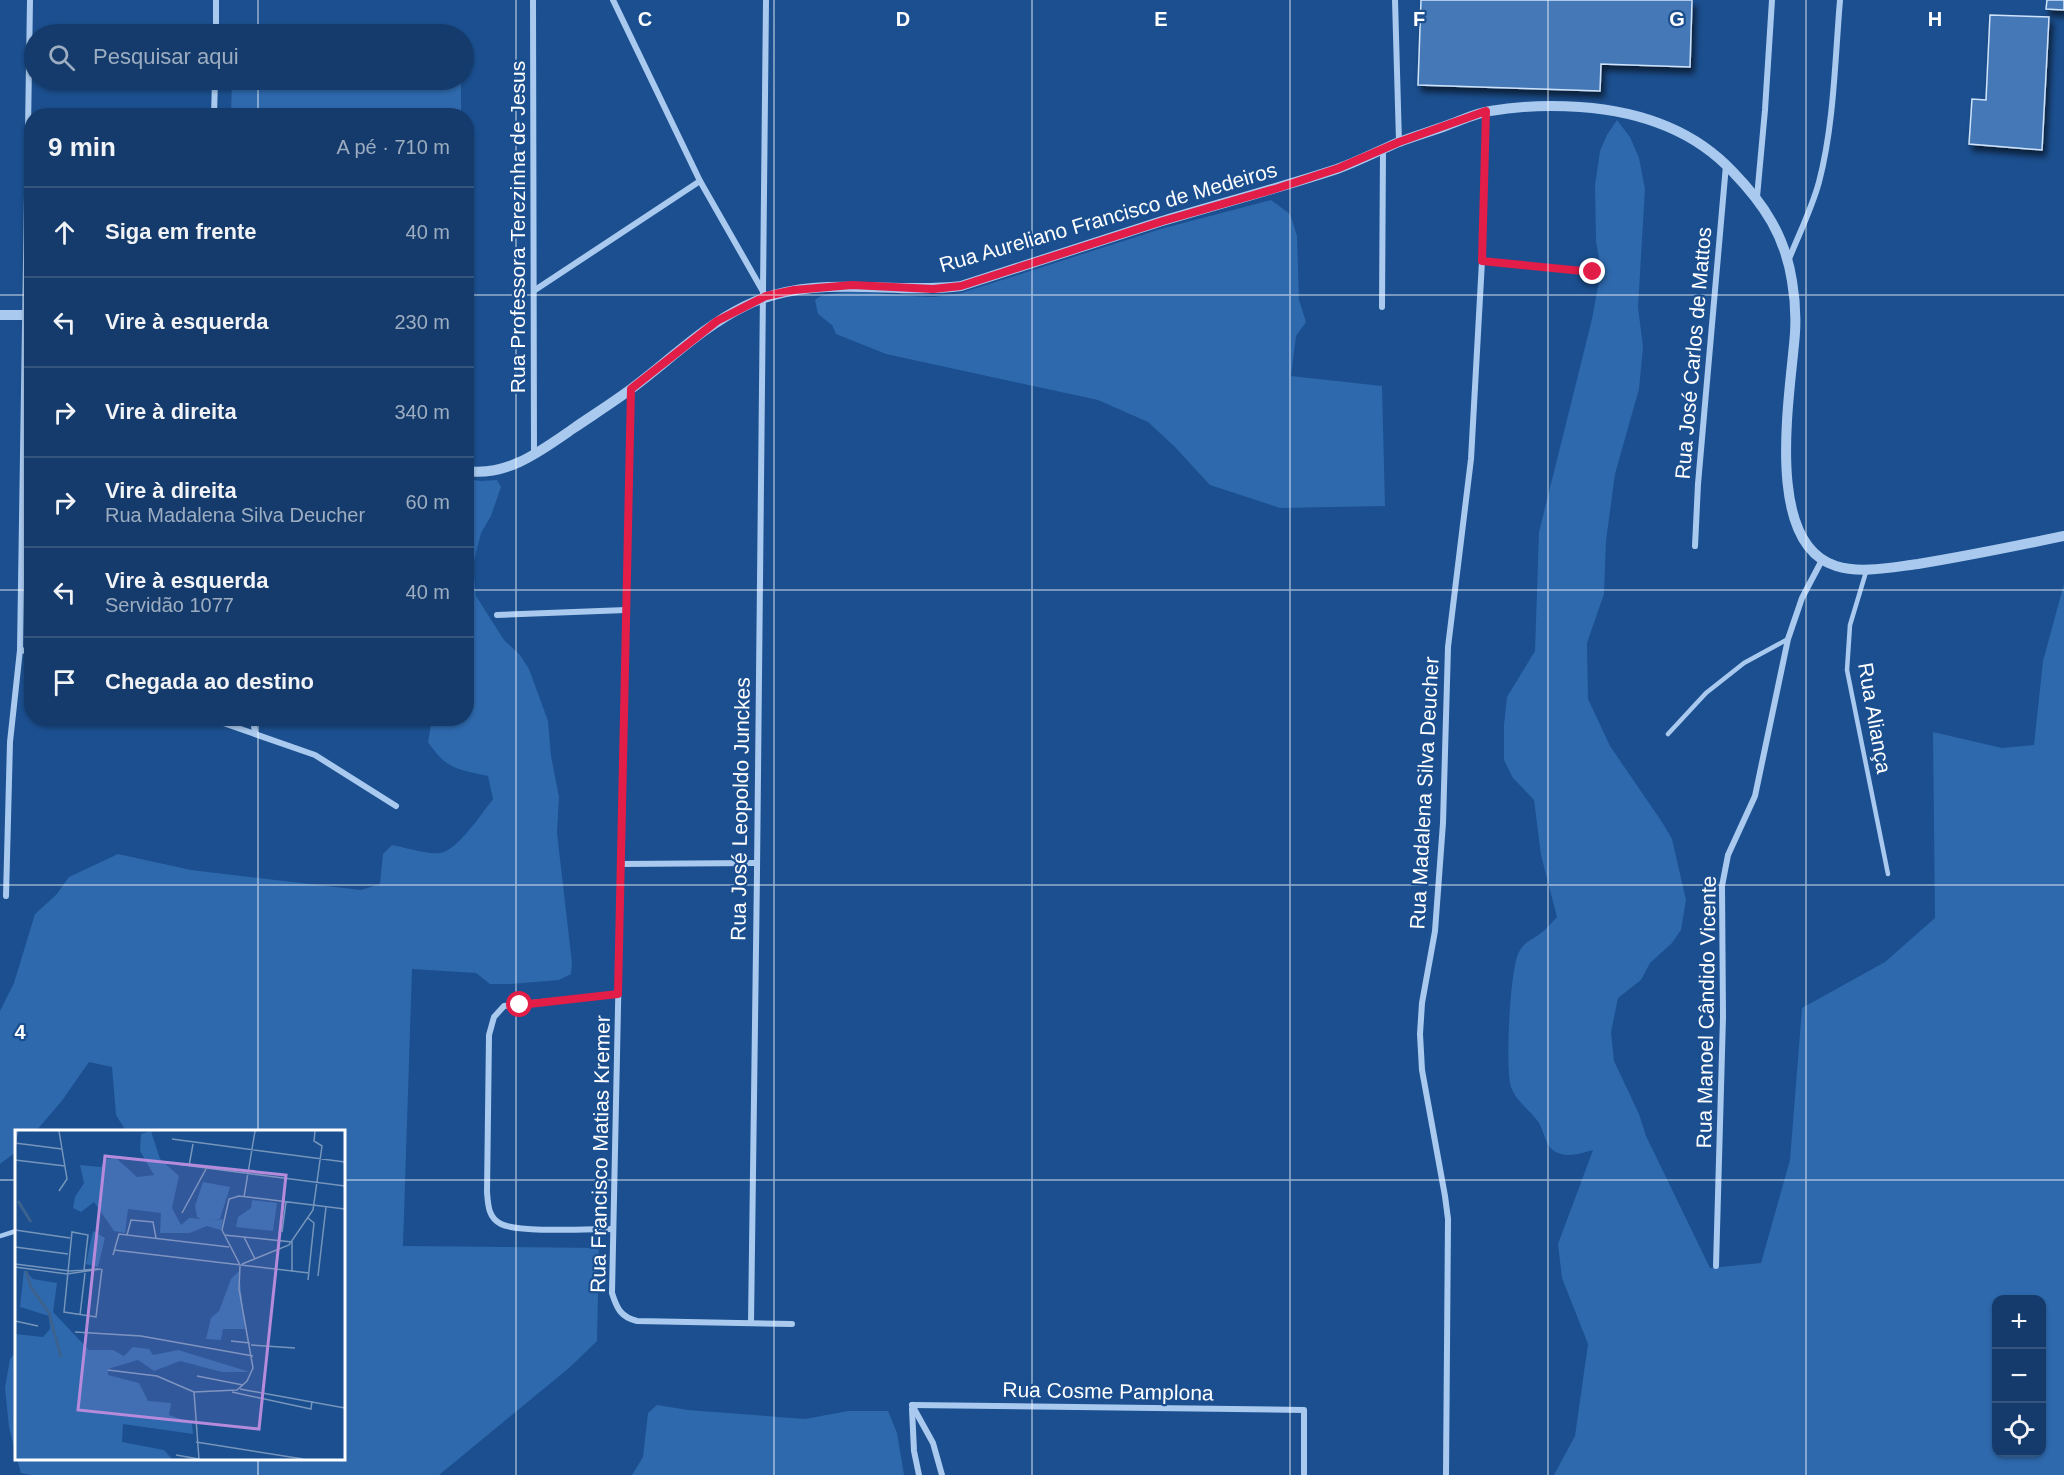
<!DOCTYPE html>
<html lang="pt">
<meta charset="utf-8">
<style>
body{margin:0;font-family:Helvetica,sans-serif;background:#1d4271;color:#f1f3f6}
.controls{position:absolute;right:18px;bottom:18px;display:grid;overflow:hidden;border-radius:12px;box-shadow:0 2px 4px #0004}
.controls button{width:54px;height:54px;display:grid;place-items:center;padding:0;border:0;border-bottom:2px solid #33557e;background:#143b6b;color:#f1f3f6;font:30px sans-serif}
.stop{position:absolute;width:18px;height:18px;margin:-14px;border:4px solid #e11d48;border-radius:50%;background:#fff}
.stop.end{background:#e11d48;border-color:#fff;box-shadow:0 2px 6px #0008}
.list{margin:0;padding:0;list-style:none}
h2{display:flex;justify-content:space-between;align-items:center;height:78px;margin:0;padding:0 24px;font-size:26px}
h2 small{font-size:20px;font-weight:400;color:#9dadc1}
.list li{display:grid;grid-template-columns:39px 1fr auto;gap:18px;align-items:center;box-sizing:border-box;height:90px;padding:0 24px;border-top:2px solid #33557e}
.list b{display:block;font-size:22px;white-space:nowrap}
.list p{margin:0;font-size:20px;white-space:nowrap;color:#9dadc1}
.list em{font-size:20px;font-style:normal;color:#9dadc1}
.icon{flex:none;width:33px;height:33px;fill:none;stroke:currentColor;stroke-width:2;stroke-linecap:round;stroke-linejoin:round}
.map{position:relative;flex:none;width:2064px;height:1475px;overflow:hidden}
.search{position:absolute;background:#143b6b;box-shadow:0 2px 4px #0004;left:24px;top:24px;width:450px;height:66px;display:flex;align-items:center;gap:15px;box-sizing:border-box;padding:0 21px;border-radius:33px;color:#9dadc1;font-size:22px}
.panel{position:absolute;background:#143b6b;box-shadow:0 2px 4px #0004;left:24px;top:108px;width:450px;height:618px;border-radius:24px}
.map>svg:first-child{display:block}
</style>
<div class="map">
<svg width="2064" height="1475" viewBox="0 0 2064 1475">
<defs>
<filter id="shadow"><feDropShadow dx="3.5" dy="6" stdDeviation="3" flood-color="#0009"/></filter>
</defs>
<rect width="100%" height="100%" fill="#1b4f8f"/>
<!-- green -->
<g fill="#2e69ad" fill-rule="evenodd">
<path d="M232 80H461V115H231Z"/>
<path d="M1617 120 1630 137 1639 158 1645 189 1638 307 1643 347 1639 389 1615 474 1606 541 1604 594 1587 643 1588 699 1610 746 1662 822 1672 839 1686 900 1681 930 1672 943 1650 963 1641 980 1618 998 1611 1032 1614 1061 1639 1114 1646 1136 1710 1268 1761 1263 1790 1160 1802 1008 1885 962 1935 918 1933 732 2002 748 2034 745 2043 661 2064 584V1475H1554L1575 1436 1588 1344 1562 1278 1558 1244 1593 1150C1581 1153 1566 1159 1554 1151 1545 1145 1544 1131 1539 1123 1530 1109 1517 1103 1511 1087 1505 1068 1510 973 1518 954 1525 940 1531 941 1541 933 1547 929 1552 922 1557 917L1541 855 1534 800 1513 778 1504 760V725L1507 697 1535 651 1539 532 1592 319 1601 270 1596 241 1595 185 1600 151 1607 135ZM1996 1300H2042V1452H1996Z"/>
<path d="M1271 200 1290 214 1297 236 1299 300 1306 322 1296 336 1291 376 1382 386 1385 506 1280 508 1210 485 1175 447 1148 422 1098 400 886 354 836 334 832 325 818 314 815 300C831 284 908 298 934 297 943 296 952 294 961 293L1164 228Z"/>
<path d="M467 479 481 481 497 480 501 487 491 516 481 533 473 565 476 596 504 640 520 655 529 669 548 721 551 756 559 797 557 833 572 963 571 974 559 980 511 984H490L476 973 412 969 403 1246 599 1248 597 1341 569 1368 439 1475H30L21 1473 17 1459 344 1458V1132L126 1131 116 1115 112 1067 89 1062 61 1102 36 1131 16 1132V1152L0 1164V1011L14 983 35 914 56 895 69 877 118 854 191 870 361 890 380 884 383 854 392 845C403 847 430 855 440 853 457 851 482 813 493 799L488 776C457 769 447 770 428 742L432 719 466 718Z"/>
<path d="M16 1352V1456L9 1427 5 1388 10 1359Z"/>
<path d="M657 1405 688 1410 805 1419 848 1411H888L897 1433 904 1475H632L643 1457 648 1413Z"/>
</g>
<!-- building -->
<g fill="#4478b7" stroke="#cfe3fa" stroke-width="1.5" filter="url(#shadow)">
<path d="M1421 0H1692L1690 67 1601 64 1600 91 1418 85Z"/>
<path d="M2047 0H2064V10L2046 9Z"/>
<path d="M1990 15 2049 17 2042 150 1969 144 1972 99 1986 100Z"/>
</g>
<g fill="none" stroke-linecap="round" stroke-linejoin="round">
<!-- service -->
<g stroke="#a9c9ee" stroke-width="4.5">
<path d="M1866 572 1850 625 1847 670 1888 874"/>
<path d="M1668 734 1706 693 1744 663 1788 639"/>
<path d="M0 1236 16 1231"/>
</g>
<!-- minor -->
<g stroke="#a9c9ee" stroke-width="6">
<path d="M533 0 534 455"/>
<path d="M613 0 700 181 765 295"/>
<path d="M1395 0 1399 142"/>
<path d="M216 34V0"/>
<path d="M214 116 215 80"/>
<path d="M1757 197 1765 110 1772 0"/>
<path d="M1789 259C1799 234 1812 208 1819 182 1834 125 1835 59 1840 0"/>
<path d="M1482 261 1593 272"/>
<path d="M535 290 700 181"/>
<path d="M1382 307 1383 150"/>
<path d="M631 390 612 1293C617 1309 621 1317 637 1321L792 1324"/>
<path d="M1695 546 1698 484 1726 165"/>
<path d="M497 615 626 610"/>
<path d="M20 650 32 652"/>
<path d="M209 718 315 755 396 806"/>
<path d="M253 718 255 734"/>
<path d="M621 864 756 863"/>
<path d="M6 896 10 742 20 650 30 0"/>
<path d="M613 1229C590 1229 519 1233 501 1224 488 1218 488 1204 487 1192L489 1035 494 1017 504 1006 618 994"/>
<path d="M1716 1266 1723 1017 1722 886 1728 855 1755 796 1788 639 1802 598 1822 560"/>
<path d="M751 1323C756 882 765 441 766 0"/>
<path d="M912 1405 1304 1410V1475"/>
<path d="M912 1405 933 1443 942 1475"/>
<path d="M912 1409 914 1451 919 1475"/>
<path d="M1446 1475 1448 1219 1445 1196 1422 1070 1420 1034 1422 1003 1435 931 1443 823 1448 647 1471 459 1482 261 1486 111"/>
</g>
<!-- tertiary -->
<g stroke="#a9c9ee" stroke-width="10">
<path d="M0 315H32"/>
<path d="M466 471C508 477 542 450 574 428 593 415 612 403 631 389 669 361 702 327 745 306 813 272 889 295 961 286 1027 265 1093 243 1159 222 1219 204 1279 188 1337 169 1359 161 1378 151 1399 142 1415 136 1432 131 1448 125 1462 120 1476 113 1490 111 1519 106 1551 105 1580 107 1637 111 1693 129 1733 172 1764 204 1785 236 1792 281 1795 298 1796 316 1795 333 1791 391 1762 543 1836 566 1861 574 1893 567 1918 564 1967 556 2016 546 2064 536"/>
</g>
</g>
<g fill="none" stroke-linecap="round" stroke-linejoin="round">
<!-- route -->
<path stroke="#e11d48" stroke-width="8" d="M520 1005 618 994 631 389 717 321 766 296 794 290 852 285 933 289 961 286 1163 221 1278 188 1339 168 1399 142 1486 111 1482 261 1593 272"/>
</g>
<!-- grid -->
<path fill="none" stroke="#fff" stroke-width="1.5" stroke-opacity="0.55" d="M258 0V34M516 0V1475M774 0V1475M1032 0V1475M1290 0V1475M1548 0V1475M1806 0V1475M258 80V116M0 295H32M466 295H2064M0 590H32M466 590H2064M258 718V1132M0 885H2064M0 1180H16M344 1180H2064M258 1458V1475"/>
<g text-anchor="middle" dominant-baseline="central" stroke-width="4.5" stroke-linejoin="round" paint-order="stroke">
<!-- street labels -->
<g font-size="21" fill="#fff" stroke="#1b4f8f">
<text transform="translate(1108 217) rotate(-16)">Rua Aureliano Francisco de Medeiros</text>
<text transform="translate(517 227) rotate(-90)">Rua Professora Terezinha de Jesus</text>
<text transform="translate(1693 353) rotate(-85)">Rua José Carlos de Mattos</text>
<text transform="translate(1875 718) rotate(80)">Rua Aliança</text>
<text transform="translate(1424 793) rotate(-87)">Rua Madalena Silva Deucher</text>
<text transform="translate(740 809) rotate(-89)">Rua José Leopoldo Junckes</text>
<text transform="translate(1706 1012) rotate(-89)">Rua Manoel Cândido Vicente</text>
<text transform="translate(600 1154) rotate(-89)">Rua Francisco Matias Kremer</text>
<text transform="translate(1108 1391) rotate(1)">Rua Cosme Pamplona</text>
</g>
</g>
<!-- overview -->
<g transform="translate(15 1130)">
<rect width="330" height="330" fill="#1b4f8f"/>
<path d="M136 1 145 29 164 46 157 78 166 95 174 88 186 89 182 87 180 76 188 52 215 57 205 89 196 91 208 89 206 100 192 96 175 103H145L146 83 113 79 110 103 99 101 79 72 66 82 58 78 60 67 69 53 65 35 86 37 90 29 101 28 122 47 139 45 125 21 126 4ZM237 70 262 73 258 101 221 97 223 87 236 78ZM78 101 90 108 83 137 71 134ZM9 140 18 149 42 153 38 182 74 220H98L109 226 118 217 134 219 138 225 163 220 235 242H207L165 231 139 241 123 230 93 239V245L124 253 133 271 156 273 154 285 177 293 178 304 108 294 107 312 149 320 157 329H0V204L28 207 35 199 34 186 5 177ZM224 141 230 199H208L206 210 191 209 196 188 204 181 216 149Z" fill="#2e69ad"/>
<path fill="none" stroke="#3c6290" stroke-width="3" d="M3 71 16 92M11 141 16 157 34 183 46 227"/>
<path fill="none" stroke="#7695bc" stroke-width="1.5" d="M157 9 330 32M0 13 47 19M0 20 2 1M0 30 50 36M161 34 330 56M174 36 178 14M44 61 52 49 44 1M229 67 240 1M167 83 191 39M0 100 55 108M267 102 271 72M112 105 116 90 138 92 141 108M209 105 277 112V141M229 107 240 129M0 117 53 124M99 120 294 143M98 125 104 104 214 117M0 134 55 141 83 139M227 134 274 115 298 80 307 16 299 11 300 1M0 137 52 144 86 139M69 140 73 105 57 102 49 182 81 187 87 139M303 146 311 77M293 150 299 93 293 88M65 185 70 143M0 191 23 196M60 202 126 206 238 226M216 211 235 213M236 215 280 218M93 240 142 246 179 262M182 246 228 255M225 259 330 278M217 262 296 279 297 271M181 312 288 329M161 325 184 329M184 329 179 262 222 260 232 251 238 238 224 159 225 135 207 100 214 69 224 66 330 79"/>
<path fill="#b68bdc" fill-opacity="0.15" stroke="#b68bdc" stroke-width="3" d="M90 26 271 45 244 299 63 280Z"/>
<rect width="330" height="330" fill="none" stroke="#fff" stroke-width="3"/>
</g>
<g font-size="20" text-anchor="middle" font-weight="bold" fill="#fff" stroke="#1b4f8f" stroke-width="4.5" stroke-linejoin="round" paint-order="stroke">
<text x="645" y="26">C</text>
<text x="903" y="26">D</text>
<text x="1161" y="26">E</text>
<text x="1419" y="26">F</text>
<text x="1677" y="26">G</text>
<text x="1935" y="26">H</text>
<text x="20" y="1039">4</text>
</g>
</svg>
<div class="controls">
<button>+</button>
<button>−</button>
<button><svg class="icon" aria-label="locate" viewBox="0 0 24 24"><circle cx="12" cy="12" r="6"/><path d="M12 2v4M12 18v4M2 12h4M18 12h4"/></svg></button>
</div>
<div class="stop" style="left:520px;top:1005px"></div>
<div class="stop end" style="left:1593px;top:272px"></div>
<div class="search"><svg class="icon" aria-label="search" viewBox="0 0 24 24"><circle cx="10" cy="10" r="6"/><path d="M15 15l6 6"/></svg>Pesquisar aqui</div>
<section class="panel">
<h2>9 min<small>A pé · 710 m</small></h2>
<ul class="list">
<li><svg class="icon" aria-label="ahead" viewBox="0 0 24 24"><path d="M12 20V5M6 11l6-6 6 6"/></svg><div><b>Siga em frente</b></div><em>40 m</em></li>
<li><svg class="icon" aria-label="left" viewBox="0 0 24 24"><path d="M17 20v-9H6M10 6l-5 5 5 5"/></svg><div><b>Vire à esquerda</b></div><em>230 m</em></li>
<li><svg class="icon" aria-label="right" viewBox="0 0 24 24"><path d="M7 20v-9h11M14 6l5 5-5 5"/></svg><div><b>Vire à direita</b></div><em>340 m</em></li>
<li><svg class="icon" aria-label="right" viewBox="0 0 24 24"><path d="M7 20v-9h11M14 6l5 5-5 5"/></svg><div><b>Vire à direita</b><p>Rua Madalena Silva Deucher</p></div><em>60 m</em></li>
<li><svg class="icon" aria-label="left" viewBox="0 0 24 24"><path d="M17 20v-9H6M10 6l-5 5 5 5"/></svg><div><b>Vire à esquerda</b><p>Servidão 1077</p></div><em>40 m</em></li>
<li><svg class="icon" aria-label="arrive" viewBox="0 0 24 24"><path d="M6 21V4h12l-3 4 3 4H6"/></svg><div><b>Chegada ao destino</b></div></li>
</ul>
</section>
</div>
